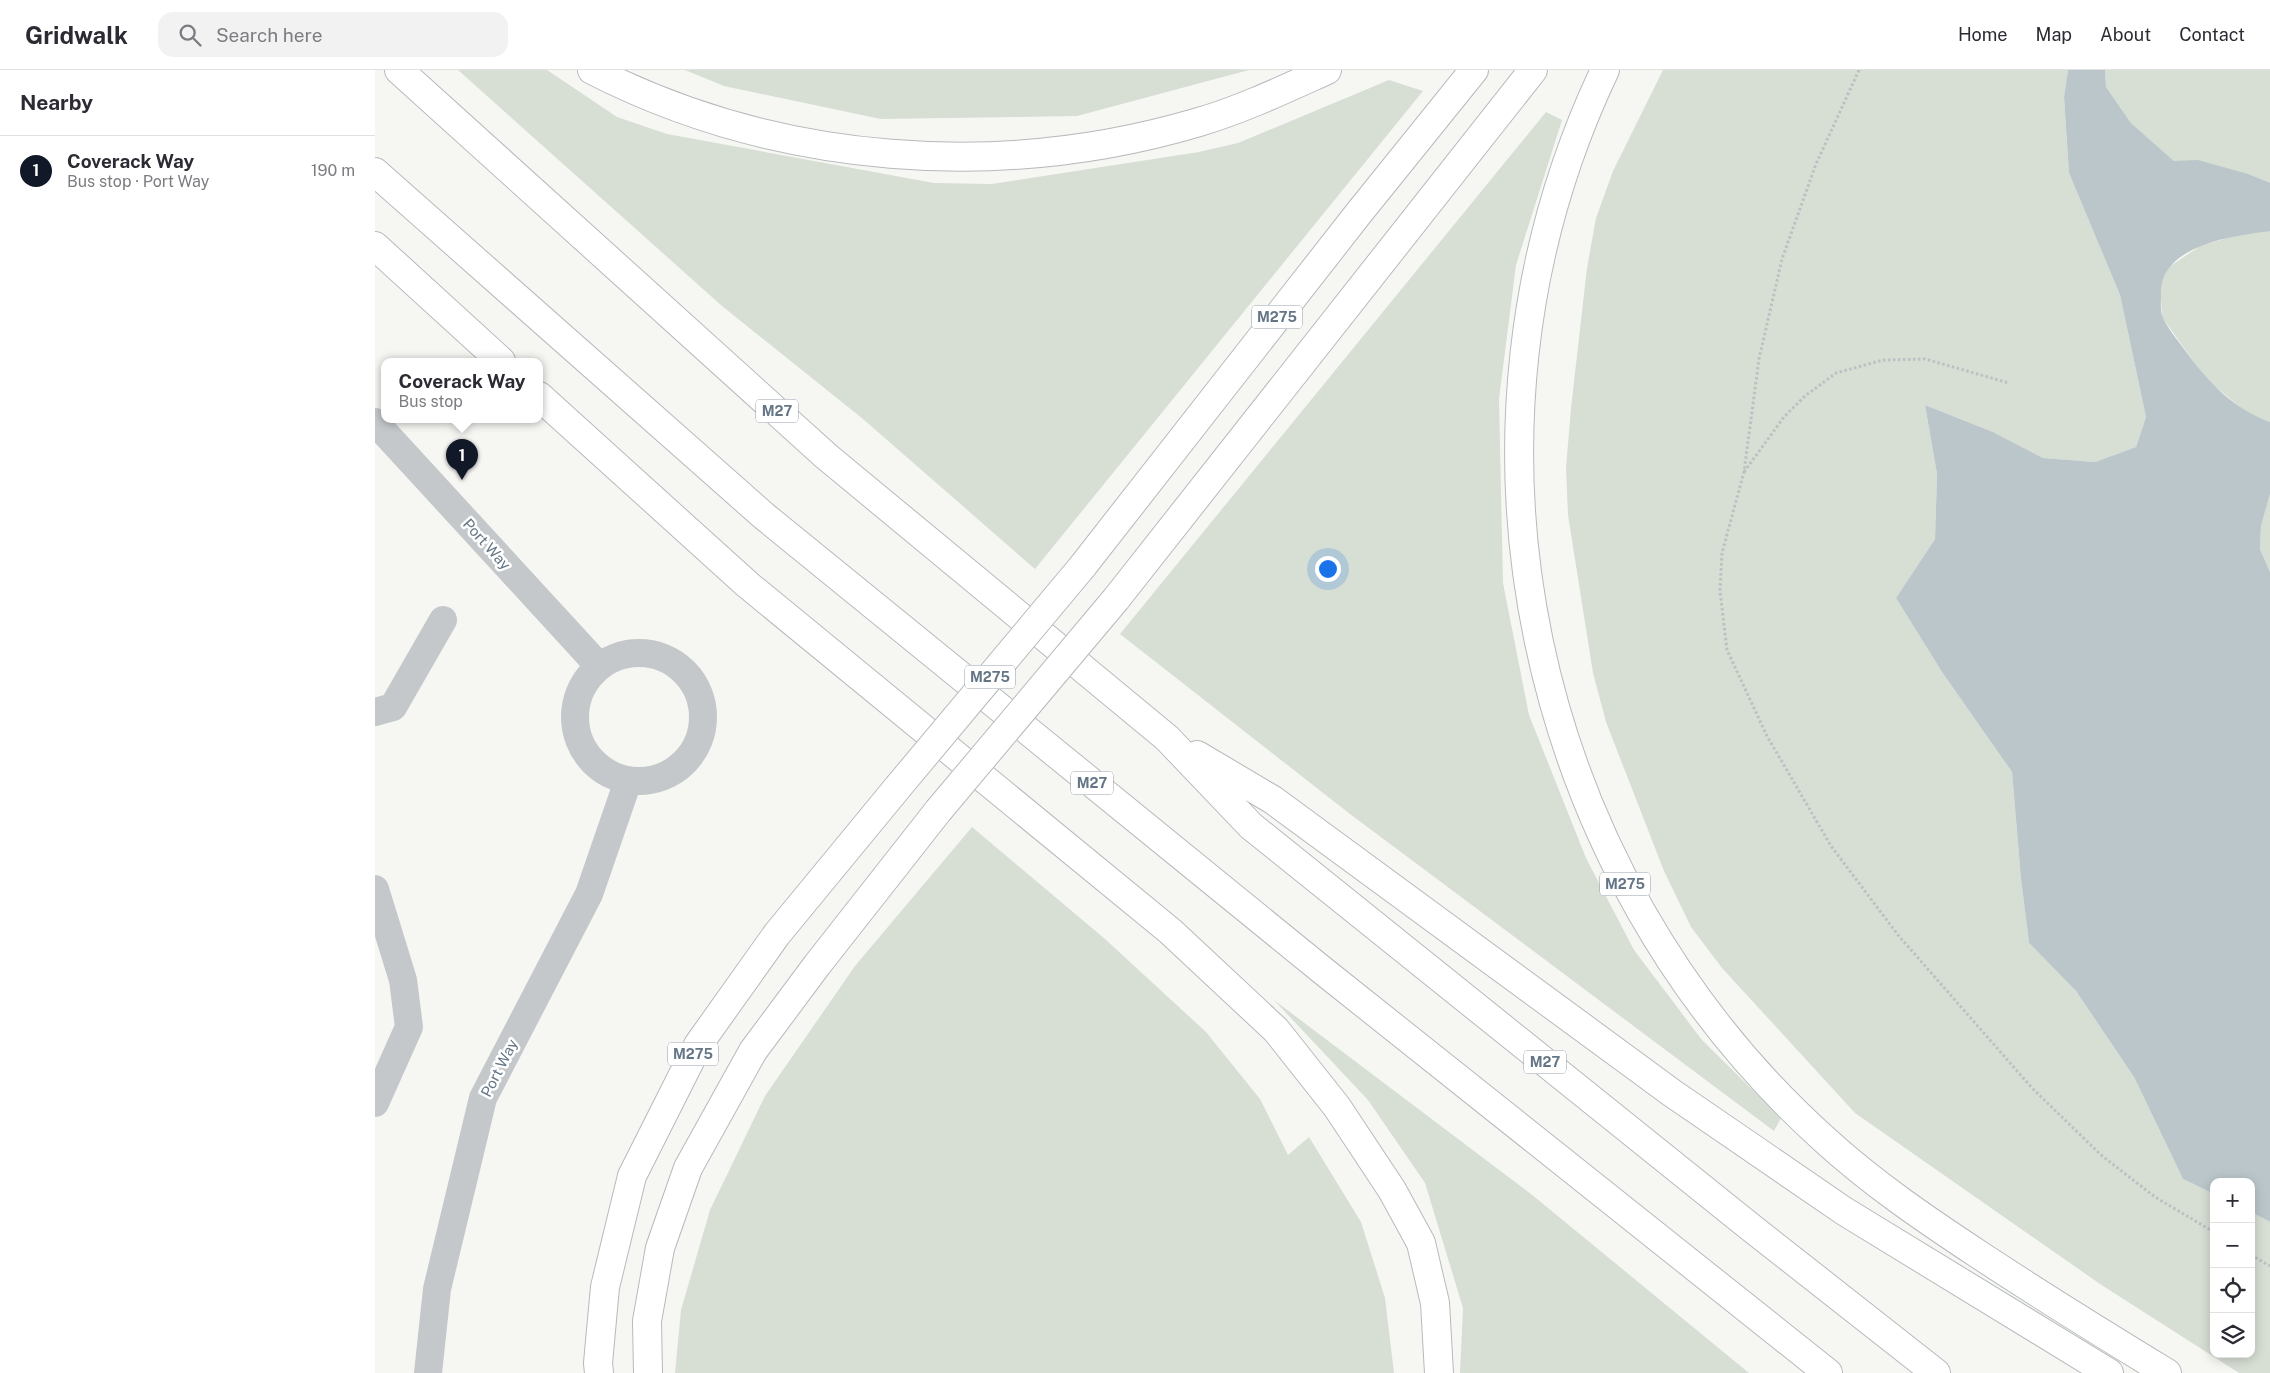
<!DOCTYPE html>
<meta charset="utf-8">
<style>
body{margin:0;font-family:"Public Sans",sans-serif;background:#f2f2f3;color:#2b2b33}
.controls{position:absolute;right:15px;bottom:15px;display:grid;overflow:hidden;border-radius:10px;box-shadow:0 2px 12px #0003}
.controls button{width:45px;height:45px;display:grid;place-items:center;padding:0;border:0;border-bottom:1px solid #e1e1e2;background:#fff;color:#2b2b33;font:25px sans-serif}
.you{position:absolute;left:952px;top:498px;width:18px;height:18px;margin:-12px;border:4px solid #fff;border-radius:50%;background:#1a73e8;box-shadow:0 0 0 8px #1a73e833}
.badge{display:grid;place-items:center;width:32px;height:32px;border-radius:50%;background:#111827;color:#fff;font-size:16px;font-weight:700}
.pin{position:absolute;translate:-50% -41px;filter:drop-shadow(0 1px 2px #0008)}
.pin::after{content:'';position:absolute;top:26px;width:18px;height:15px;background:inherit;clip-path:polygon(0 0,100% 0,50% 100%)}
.popup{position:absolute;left:6px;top:288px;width:162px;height:65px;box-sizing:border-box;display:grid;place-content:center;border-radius:10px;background:#fff;filter:drop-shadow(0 1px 4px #0005);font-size:16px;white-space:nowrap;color:#7c7c81}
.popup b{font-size:19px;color:#2b2b33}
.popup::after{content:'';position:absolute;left:50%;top:100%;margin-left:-10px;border:10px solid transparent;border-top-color:#fff}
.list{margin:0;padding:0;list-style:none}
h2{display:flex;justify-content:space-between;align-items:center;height:65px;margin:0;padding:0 20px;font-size:21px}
h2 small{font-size:16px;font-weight:400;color:#7c7c81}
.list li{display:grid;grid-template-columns:32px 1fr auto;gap:15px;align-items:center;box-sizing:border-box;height:70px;padding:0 20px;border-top:1px solid #e1e1e2}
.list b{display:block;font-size:19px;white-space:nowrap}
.list p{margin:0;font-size:16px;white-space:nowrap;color:#7c7c81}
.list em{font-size:16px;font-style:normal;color:#7c7c81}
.icon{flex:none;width:28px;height:28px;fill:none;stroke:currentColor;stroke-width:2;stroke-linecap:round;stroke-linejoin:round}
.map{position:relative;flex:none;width:1895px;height:1303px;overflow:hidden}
header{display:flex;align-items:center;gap:30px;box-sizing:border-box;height:70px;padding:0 25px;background:#fff;border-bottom:1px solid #e1e1e2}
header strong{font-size:24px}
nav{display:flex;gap:28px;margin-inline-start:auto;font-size:18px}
.search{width:350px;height:45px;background:#f2f2f3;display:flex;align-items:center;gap:12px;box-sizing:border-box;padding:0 18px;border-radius:15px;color:#7c7c81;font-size:19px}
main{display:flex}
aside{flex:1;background:#fff}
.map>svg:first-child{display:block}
</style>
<header>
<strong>Gridwalk</strong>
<div class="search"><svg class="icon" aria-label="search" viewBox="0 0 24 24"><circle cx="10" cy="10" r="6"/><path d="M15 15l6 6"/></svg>Search here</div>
<nav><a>Home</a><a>Map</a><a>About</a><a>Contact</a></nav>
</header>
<main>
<aside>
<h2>Nearby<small></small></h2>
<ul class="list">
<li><span class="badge">1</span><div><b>Coverack Way</b><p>Bus stop · Port Way</p></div><em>190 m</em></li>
</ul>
</aside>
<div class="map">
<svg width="1895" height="1303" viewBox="0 0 1895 1303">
<rect width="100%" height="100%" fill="#f6f7f3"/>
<!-- green -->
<g fill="#d7ded4">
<path d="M83 0H172L242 47 292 64 559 113 617 114 824 82 863 73 1014 10 1048 21 660 499 488 349 347 236Z"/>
<path d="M310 0H874L702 46 506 49 349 16Z"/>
<path d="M1288 0H1693L1689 27 1694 103 1745 225 1771 347 1761 377 1720 392 1668 388 1618 362 1550 335 1562 404 1560 469 1521 528 1567 602 1637 702 1646 809 1654 873 1701 921 1759 1007 1808 1109 1839 1124V1284H1876V1142L1895 1152V1303H1864L1725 1214 1480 1043 1347 898 1316 857 1289 801 1231 652 1218 603 1193 445 1191 398 1196 338 1212 198 1221 148 1238 101Z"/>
<path d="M1730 0H1895V352L1875 345 1831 309 1787 247 1785 214 1794 197 1825 176 1863 165 1799 91 1756 53 1731 17Z"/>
<path d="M1171 42 1187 50 1141 195 1124 329 1128 513 1154 645 1211 788 1259 880 1327 970 1406 1048 1399 1061 975 744 745 564Z"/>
<path d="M1895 424V502L1885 479 1886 456Z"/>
<path d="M597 757 730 869 831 962 885 1029 913 1085 934 1067 986 1152 1010 1228 1019 1303H300L306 1240 335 1140 390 1026 480 896Z"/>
<path d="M899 930 1156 1124 1374 1303H1085L1088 1238 1050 1113 993 1030Z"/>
</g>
<!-- water -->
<path fill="#bbc6cb" d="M1693 0H1730L1731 17 1756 53 1799 91 1823 90 1873 104 1895 113V161C1858 166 1783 175 1786 226 1786 233 1785 243 1788 248 1794 260 1804 272 1812 283 1834 313 1859 339 1895 352V424L1886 456 1885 479 1895 502V1152L1876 1142V1112H1839V1124L1808 1109 1759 1007 1701 921 1654 873 1646 809 1637 702 1567 602 1521 528 1560 469 1562 404 1550 335 1618 362 1668 388 1720 392 1761 377 1771 347 1745 225 1694 103 1689 27Z"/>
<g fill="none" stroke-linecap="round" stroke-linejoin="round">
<defs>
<g id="highway">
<path d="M24 0 451 386 792 668 876 756 1374 1156 1561 1303"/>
<path d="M217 0C403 95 625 111 824 52 868 39 910 19 952 0"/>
<path d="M1230 0C1057 363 1153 803 1450 1070 1497 1113 1550 1149 1603 1184 1665 1225 1728 1264 1792 1303"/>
<path d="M0 102 389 446 947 900 1453 1303"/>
<path d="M0 176 126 291"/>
<path d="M164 326 373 515 795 861 901 960 962 1037 1017 1120 1046 1173 1060 1233 1064 1303"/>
<path d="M707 497 983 144 1099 0"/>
<path d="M741 529 1158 0"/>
<path d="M822 685 898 730 1297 1023 1469 1141 1734 1303"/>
<path d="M224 1303 223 1293 230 1217 257 1106 323 975 402 864 523 717"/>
<path d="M273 1303 272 1251 285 1178 313 1098 378 981 442 895 563 741"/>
</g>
</defs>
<!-- highway casing -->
<use href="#highway" stroke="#b6babd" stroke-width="30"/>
<!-- path -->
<g stroke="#bdc0c2" stroke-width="3" stroke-dasharray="2.5 2.5" stroke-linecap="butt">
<path d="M1484 0 1441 94 1407 189 1384 289 1369 402 1347 483 1345 521 1352 580 1392 666 1456 776 1523 865 1657 1018 1726 1085 1780 1127 1839 1162"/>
<path d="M1369 402 1409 347 1430 326 1461 303 1508 290 1550 289 1634 313"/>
<path d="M1876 1185 1895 1196"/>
</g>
<!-- minor -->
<g stroke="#c4c8cb" stroke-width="28">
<path d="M0 352 224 596"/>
<circle cx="264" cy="647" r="64"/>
<path d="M0 642 18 637 68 550"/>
<path d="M0 819 28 910 34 957 0 1033"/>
<path d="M53 1303 62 1219 108 1028 214 824 253 711"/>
</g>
<!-- highway -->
<use href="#highway" stroke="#fff" stroke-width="28"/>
<defs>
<g id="highway-bridge">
<path d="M523 717 707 497"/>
<path d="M563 741 741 529"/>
</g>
</defs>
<!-- highway-bridge casing -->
<use href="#highway-bridge" stroke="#b6babd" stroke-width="30" stroke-linecap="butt"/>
<!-- highway-bridge -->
<use href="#highway-bridge" stroke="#fff" stroke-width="28"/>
</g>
<g text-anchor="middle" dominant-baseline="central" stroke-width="5" stroke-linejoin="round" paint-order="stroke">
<!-- shield labels -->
<g fill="#fff" stroke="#929eaa" stroke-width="1">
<rect x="877" y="235.5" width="50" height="23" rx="4"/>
<rect x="381" y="329.5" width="42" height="23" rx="4"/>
<rect x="590" y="595.5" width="50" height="23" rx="4"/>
<rect x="696" y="701.5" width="42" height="23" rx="4"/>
<rect x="1225" y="802.5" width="50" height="23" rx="4"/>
<rect x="293" y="972.5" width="50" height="23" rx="4"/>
<rect x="1149" y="980.5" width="42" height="23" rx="4"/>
</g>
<g font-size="14" font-weight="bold" fill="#647585">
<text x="902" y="247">M275</text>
<text x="402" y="341">M27</text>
<text x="615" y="607">M275</text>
<text x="717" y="713">M27</text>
<text x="1250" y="814">M275</text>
<text x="318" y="984">M275</text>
<text x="1170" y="992">M27</text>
</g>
<!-- street labels -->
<g font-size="15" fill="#647585" stroke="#fff">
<text transform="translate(112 474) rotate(48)">Port Way</text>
<text transform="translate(124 998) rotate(-63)">Port Way</text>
</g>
</g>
</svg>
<div class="controls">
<button>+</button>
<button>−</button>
<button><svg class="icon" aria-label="locate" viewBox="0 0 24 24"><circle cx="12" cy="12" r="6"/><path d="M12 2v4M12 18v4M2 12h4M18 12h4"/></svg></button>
<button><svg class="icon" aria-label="layers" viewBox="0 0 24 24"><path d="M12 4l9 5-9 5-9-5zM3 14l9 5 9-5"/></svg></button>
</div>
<div class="you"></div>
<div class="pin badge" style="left:87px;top:410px">1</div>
<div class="popup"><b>Coverack Way</b>Bus stop</div>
</div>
</main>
